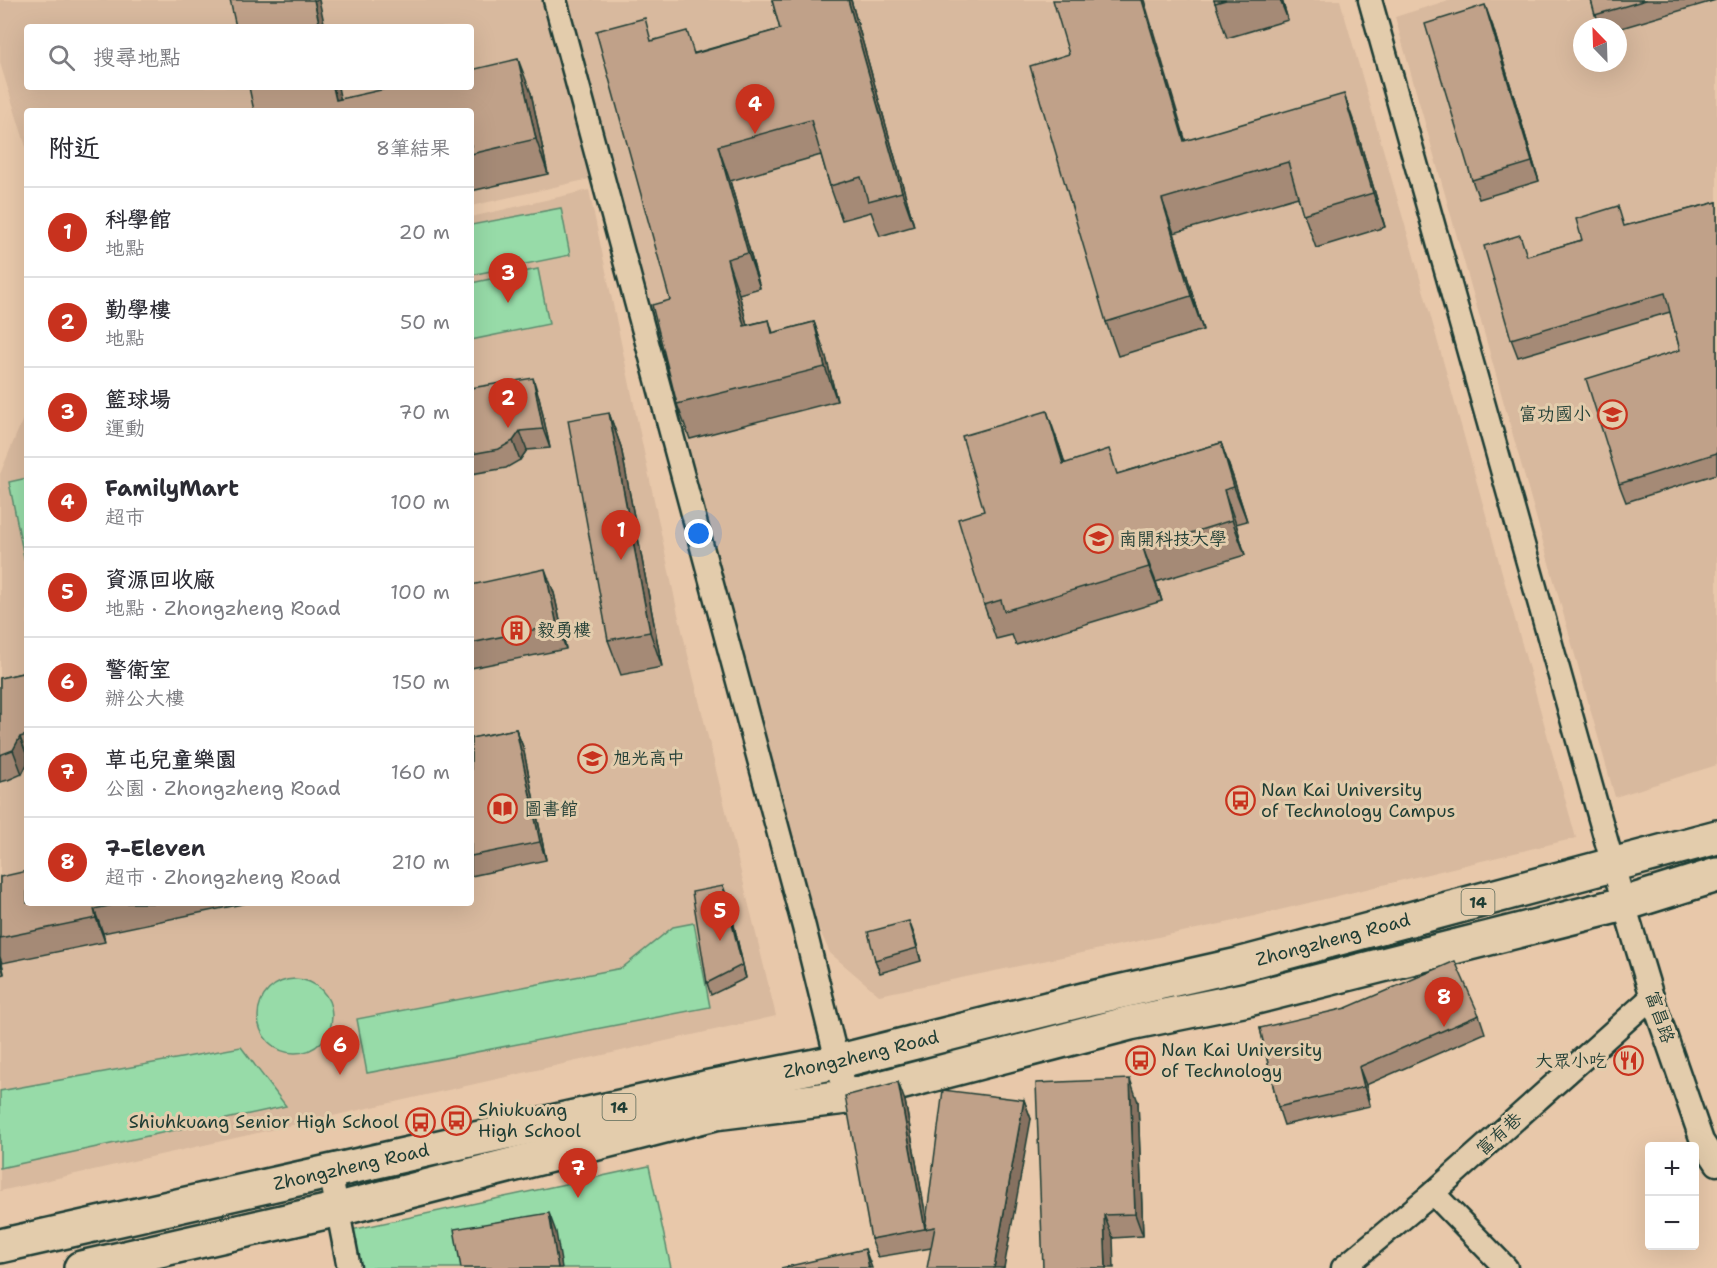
<!DOCTYPE html>
<html lang="zh-TW">
<meta charset="utf-8">
<style>
body{margin:0;font-family:"Shantell Sans","LXGW WenKai TC",sans-serif;background:#f2f2f3;color:#2b2b33}
.controls{position:absolute;right:18px;bottom:18px;display:grid;overflow:hidden;border-radius:6px;box-shadow:0 6px 24px #0002}
.controls button{width:54px;height:54px;display:grid;place-items:center;padding:0;border:0;border-bottom:2px solid #e1e1e2;background:#fff;color:#2b2b33;font:30px sans-serif}
.compass{position:absolute;left:1573px;top:18px;width:54px;height:54px;border-radius:50%;background:#fff;box-shadow:0 6px 24px #0002;rotate:337deg}
.you{position:absolute;left:699px;top:534px;width:21px;height:21px;margin:-15px;border:4px solid #fff;border-radius:50%;background:#1a73e8;box-shadow:0 0 0 9px #1a73e833}
.badge{display:grid;place-items:center;width:39px;height:39px;border-radius:50%;background:#c8321e;color:#fff;font-size:20px;font-weight:700}
.pin{position:absolute;translate:-50% -50px;filter:drop-shadow(0 2px 3px #0008)}
.pin::after{content:'';position:absolute;top:32px;width:21px;height:18px;background:inherit;clip-path:polygon(0 0,100% 0,50% 100%)}
.list{margin:0;padding:0;list-style:none}
h2{display:flex;justify-content:space-between;align-items:center;height:78px;margin:0;padding:0 24px;font-size:26px}
h2 small{font-size:20px;font-weight:400;color:#7c7c81}
.list li{display:grid;grid-template-columns:39px 1fr auto;gap:18px;align-items:center;box-sizing:border-box;height:90px;padding:0 24px;border-top:2px solid #e1e1e2}
.list b{display:block;font-size:22px;white-space:nowrap}
.list p{margin:0;font-size:20px;white-space:nowrap;color:#7c7c81}
.list em{font-size:20px;font-style:normal;color:#7c7c81}
.icon{flex:none;width:33px;height:33px;fill:none;stroke:currentColor;stroke-width:2;stroke-linecap:round;stroke-linejoin:round}
.map{position:relative;flex:none;width:1717px;height:1268px;overflow:hidden}
.search{position:absolute;background:#fff;box-shadow:0 6px 24px #0002;left:24px;top:24px;width:450px;height:66px;display:flex;align-items:center;gap:15px;box-sizing:border-box;padding:0 21px;border-radius:6px;color:#7c7c81;font-size:22px}
.panel{position:absolute;background:#fff;box-shadow:0 6px 24px #0002;left:24px;top:108px;width:450px;height:798px;border-radius:6px}
.map>svg:first-child{display:block}
</style>
<div class="map">
<svg width="1717" height="1268" viewBox="0 0 1717 1268">
<rect width="100%" height="100%" fill="#e8c8aa"/>
<filter id="ink" filterUnits="userSpaceOnUse"><feTurbulence type="fractalNoise" baseFrequency=".0167" numOctaves="2"/><feDisplacementMap in="SourceGraphic" scale="12" xChannelSelector="R" yChannelSelector="G"/><feConvolveMatrix kernelMatrix="1 2 1 2 8 2 1 2 1" color-interpolation-filters="sRGB"/></filter>
<g filter="url(#ink)">
<!-- built -->
<g fill="#d8b99e" fill-rule="evenodd">
<path d="M0 0H1340L1413 253 1576 838 1230 922 879 995 830 953 772 825 615 173 471 206V111H27V150L0 63ZM27 27H471V87H27Z"/>
<path d="M1449 0H1717V765L1615 797 1395 17ZM1582 27H1618V63H1582Z"/>
<path d="M589 190 678 614 776 1016 0 1191V474L27 409V903H471V217Z"/>
</g>
<!-- green -->
<g fill="#97dba8" stroke="#5b8c6e" stroke-width="1.5">
<path d="M561 208 570 255 471 275V225Z"/>
<path d="M538 269 549 324 471 340V283Z"/>
<path d="M27 478V572L9 482Z"/>
<path d="M694 923 710 1007 367 1073 357 1019 622 968 673 927Z"/>
<circle cx="295" cy="1016" r="37"/>
<path d="M241 1047 286 1106 0 1168V1091Z"/>
<path d="M649 1166 671 1268H359L351 1230Z"/>
</g>
<g fill="none" stroke-linecap="round" stroke-linejoin="round">
<defs>
<g id="street">
<path d="M555 0 804 927 846 1097"/>
<path d="M1370 0 1624 904 1652 997 1702 1141 1717 1164"/>
<path d="M330 1171 349 1268"/>
<path d="M1433 1193 1506 1268"/>
<path d="M1343 1268 1433 1193 1652 997"/>
</g>
<g id="primary">
<path id="s1" d="M0 1246 466 1141 705 1088 836 1062 1087 999 1238 965 1717 837"/>
<path d="M81 1268 339 1209 715 1113 846 1097 1130 1023 1248 999 1624 904 1717 875"/>
</g>
</defs>
<!-- street casing -->
<use href="#street" stroke="#1f3d34" stroke-width="27"/>
<!-- primary casing -->
<use href="#primary" stroke="#1f3d34" stroke-width="38"/>
<!-- street -->
<use href="#street" stroke="#e3ccac" stroke-width="22"/>
<!-- primary -->
<use href="#primary" stroke="#e3ccac" stroke-width="33"/>
</g>
<!-- wall -->
<g fill="#a58a76" stroke="#1f3d34" stroke-width="1.5">
<path d="M772 0H851L914 226 880 236 871 212 842 220 830 186 821 155 730 181 760 288 739 294 747 325 769 320 773 333 814 322 826 357 837 401 690 439 677 404 653 41 695 53 780 29Z"/>
<path d="M1214 0H1282L1288 20 1227 38Z"/>
<path d="M1591 0H1716L1618 29V27H1600Z"/>
<path d="M1492 24 1539 181 1479 199 1472 180Z"/>
<path d="M1069 54 1186 141 1356 128 1385 227 1316 248 1298 197 1174 233 1203 330 1118 356 1106 322Z"/>
<path d="M531 93 548 174 471 191V111L341 99Z"/>
<path d="M1717 202V474L1626 502 1619 484 1680 350 1670 312 1518 357 1511 339 1528 256 1582 240 1625 226Z"/>
<path d="M471 388 539 397 550 448 527 450 520 460 506 468 471 474Z"/>
<path d="M609 413 621 447 662 667 621 675 608 640Z"/>
<path d="M1221 443 1233 477 1247 521 1236 524 1245 555 1156 582 1162 601 1016 645 1012 635 996 639 984 605V511L1059 445 1065 463 1118 474Z"/>
<path d="M471 585 554 593 566 649 471 668Z"/>
<path d="M27 672V764L22 774 8 780 0 782V678Z"/>
<path d="M516 729 523 747 546 860 471 876V738Z"/>
<path d="M0 877 27 903H247L103 933 105 942 2 963 4 974 0 975Z"/>
<path d="M728 899 746 978 711 995 707 983Z"/>
<path d="M914 934 921 961 880 973 875 960Z"/>
<path d="M1479 1015 1485 1033 1366 1085 1370 1106 1284 1125 1278 1107 1260 1028Z"/>
<path d="M1024 1100 1031 1119 931 1248 878 1257 871 1239 905 1101 926 1218Z"/>
<path d="M1138 1102 1143 1236 1113 1238 1043 1268Z"/>
</g>
<!-- shaded-wall -->
<g fill="#867160" stroke="#1f3d34" stroke-width="1.5">
<path d="M314 0H319L325 27H320Z"/>
<path d="M848 0H851L914 226 902 192Z"/>
<path d="M1142 0H1144L1196 176 1184 141Z"/>
<path d="M1280 0H1282L1288 20Z"/>
<path d="M1485 5 1492 24 1539 181 1532 162Z"/>
<path d="M518 59 531 93 548 174 536 139Z"/>
<path d="M333 87H338L343 111 336 100Z"/>
<path d="M1344 94 1356 128 1385 227 1373 193Z"/>
<path d="M718 146 730 181 760 288 748 253Z"/>
<path d="M1162 199 1174 233 1203 330 1191 296Z"/>
<path d="M727 259 739 294 756 360 744 326Z"/>
<path d="M814 322 826 357 837 401 825 367Z"/>
<path d="M533 378 539 397 550 448 543 429Z"/>
<path d="M1047 411 1059 445 1075 498 1063 464Z"/>
<path d="M609 413 621 447 662 667 650 632Z"/>
<path d="M520 431 527 450 520 460 513 441Z"/>
<path d="M1221 443 1233 477 1247 521 1234 487Z"/>
<path d="M1224 490 1236 524 1245 555 1232 520Z"/>
<path d="M1143 548 1156 582 1162 601 1149 567Z"/>
<path d="M545 569 554 593 566 649 557 625Z"/>
<path d="M516 729 523 747 546 860 540 842Z"/>
<path d="M20 737 27 756V764L22 774 13 750Z"/>
<path d="M723 886 728 899 746 978 742 965Z"/>
<path d="M94 909 103 933 105 942 96 918Z"/>
<path d="M909 921 914 934 921 961 917 948Z"/>
<path d="M0 957 2 963 4 974 0 962Z"/>
<path d="M1359 1067 1366 1085 1370 1106 1364 1087Z"/>
<path d="M1130 1079 1138 1102 1143 1236 1135 1214Z"/>
<path d="M898 1082 905 1101 928 1228 925 1229Z"/>
<path d="M1024 1100 1031 1119 1004 1268H994Z"/>
<path d="M549 1213 556 1232 562 1268H558Z"/>
<path d="M1104 1215 1113 1238 1114 1268H1106Z"/>
<path d="M865 1249 872 1268H869Z"/>
</g>
<!-- building -->
<g fill="#c0a189" stroke="#1f3d34" stroke-width="1.5">
<path d="M230 0H314L320 27H236Z"/>
<path d="M772 0H848L902 192 868 201 861 177 830 186 811 120 718 146 748 253 727 259 744 326 769 320 772 333 814 322 825 367 677 404 652 305 670 300 596 31 645 18 651 41 687 31 694 54 780 29Z"/>
<path d="M1053 0H1142L1184 141 1344 94 1373 193 1303 214 1288 162 1162 199 1191 296 1106 322 1030 66 1069 54Z"/>
<path d="M1214 0H1226L1215 3Z"/>
<path d="M1591 0H1646L1595 15Z"/>
<path d="M1485 5 1532 162 1472 180 1425 24Z"/>
<path d="M518 59 536 139 471 154V111H254L249 87H333L336 100 394 87H471V70Z"/>
<path d="M1717 202V453L1619 484 1586 379 1680 350 1665 293 1511 339 1484 246 1520 235 1527 256 1582 240 1576 219 1618 206 1624 226Z"/>
<path d="M533 378 543 429 520 431 513 441 499 449 471 454V388Z"/>
<path d="M1047 411 1063 464 1109 449 1117 474 1221 443 1234 487 1224 490 1232 520 1143 548 1149 567 1004 611 1001 600 984 605 958 519 984 511 962 436Z"/>
<path d="M609 413 650 632 608 640 568 420Z"/>
<path d="M545 569 557 625 471 643V585Z"/>
<path d="M27 672V735L20 737 13 750 0 755V678Z"/>
<path d="M516 729 540 842 471 856V738Z"/>
<path d="M27 871V903H123L94 909 96 918 0 938V877Z"/>
<path d="M723 886 742 965 707 983 692 892Z"/>
<path d="M909 921 917 948 875 960 868 932Z"/>
<path d="M1455 961 1479 1015 1359 1067 1364 1087 1278 1107 1260 1028 1346 1008Z"/>
<path d="M1130 1079 1135 1214 1104 1215 1106 1268H1043L1036 1083Z"/>
<path d="M898 1082 925 1229 943 1090 1024 1100 994 1268H927L935 1227 871 1239 845 1096Z"/>
<path d="M549 1213 558 1268H461L454 1229Z"/>
<path d="M865 1249 869 1268H781Z"/>
</g>
</g>
<!-- icons -->
<defs>
<symbol id="school-ring" viewBox="-11 -11 22 22"><circle r="9.5" fill="#e3ccac" stroke="#c8321e" stroke-width="1.5"/><path d="M0-5L7-2L0 1L-7-2ZM-4 1L0 2.5L4 1V4Q0 6-4 4Z" fill="#c8321e"/></symbol>
<symbol id="university-ring" viewBox="-11 -11 22 22"><circle r="9.5" fill="#e3ccac" stroke="#c8321e" stroke-width="1.5"/><path d="M0-5L7-2L0 1L-7-2ZM-4 1L0 2.5L4 1V4Q0 6-4 4Z" fill="#c8321e"/></symbol>
<symbol id="building-ring" viewBox="-11 -11 22 22"><circle r="9.5" fill="#e3ccac" stroke="#c8321e" stroke-width="1.5"/><path d="M-4-6H4V6H1V3H-1V6H-4ZM-2.5-4.3h1.7v1.8h-1.7ZM.8-4.3h1.7v1.8H.8ZM-2.5-1h1.7V.8h-1.7ZM.8-1h1.7V.8H.8Z" fill="#c8321e"/></symbol>
<symbol id="bus-ring" viewBox="-11 -11 22 22"><circle r="9.5" fill="#e3ccac" stroke="#c8321e" stroke-width="1.5"/><path d="M-5-6H5V4H4V6H2V4H-2V6H-4V4H-5ZM-3.5-4V0h7V-4ZM-3.5 1.2v1.5H-2V1.2ZM2 1.2v1.5H3.5V1.2Z" fill="#c8321e"/></symbol>
<symbol id="library-ring" viewBox="-11 -11 22 22"><circle r="9.5" fill="#e3ccac" stroke="#c8321e" stroke-width="1.5"/><path d="M-6-4Q-3-5.5-.7-3.5V5Q-3 3-6 4ZM6-4Q3-5.5 .7-3.5V5Q3 3 6 4Z" fill="#c8321e"/></symbol>
<symbol id="restaurant-ring" viewBox="-11 -11 22 22"><circle r="9.5" fill="#e3ccac" stroke="#c8321e" stroke-width="1.5"/><path d="M-5-6h1v4h1v-4h1v4h1v-4h1v5L-1.5 .5V6h-2V.5L-5-1ZM5-6V6H3V1.5H1.5Q1.5-4 5-6Z" fill="#c8321e"/></symbol>
</defs>
<g fill-rule="evenodd">
<use href="#school-ring" x="1596" y="398" width="33" height="33"/>
<use href="#university-ring" x="1082" y="522" width="33" height="33"/>
<use href="#building-ring" x="500" y="614" width="33" height="33"/>
<use href="#school-ring" x="576" y="742" width="33" height="33"/>
<use href="#bus-ring" x="1224" y="784" width="33" height="33"/>
<use href="#library-ring" x="486" y="792" width="33" height="33"/>
<use href="#bus-ring" x="1124" y="1044" width="33" height="33"/>
<use href="#restaurant-ring" x="1612" y="1044" width="33" height="33"/>
<use href="#bus-ring" x="440" y="1104" width="33" height="33"/>
<use href="#bus-ring" x="404" y="1106" width="33" height="33"/>
</g>
<g text-anchor="middle" dominant-baseline="central" stroke-width="6" stroke-linejoin="round" paint-order="stroke">
<!-- shield labels -->
<g fill="#e3ccac" stroke="#5a6858" stroke-width="1.5">
<rect x="1461.5" y="889" width="33" height="26" rx="4.5"/>
<rect x="602.5" y="1094" width="33" height="26" rx="4.5"/>
</g>
<g font-size="16" font-weight="bold" fill="#1f3d34">
<text x="1478" y="902">14</text>
<text x="619" y="1107">14</text>
</g>
<!-- poi labels -->
<g font-size="18" fill="#1f3d34" stroke="#e3ccac" text-anchor="start">
<text x="1591" y="414" text-anchor="end">富功國小</text>
<text x="1119" y="539">南開科技大學</text>
<text x="537" y="630">毅勇樓</text>
<text x="613" y="758">旭光高中</text>
<text x="1261" y="790">Nan Kai University<tspan x="1261" dy="21">of Technology Campus</tspan></text>
<text x="524" y="809">圖書館</text>
<text x="1161" y="1050">Nan Kai University<tspan x="1161" dy="21">of Technology</tspan></text>
<text x="1607" y="1061" text-anchor="end">大眾小吃</text>
<text x="478" y="1110">Shiukuang<tspan x="478" dy="21">High School</tspan></text>
<text x="399" y="1122" text-anchor="end">Shiuhkuang Senior High School</text>
</g>
<!-- street labels -->
<g font-size="18" fill="#1f3d34" stroke="#e3ccac">
<text stroke="none"><textPath href="#s1" startOffset="1368">Zhongzheng Road</textPath></text>
<text transform="translate(1660 1017) rotate(71)">富昌路</text>
<text stroke="none"><textPath href="#s1" startOffset="882">Zhongzheng Road</textPath></text>
<text transform="translate(1499 1134) rotate(-42)">富有巷</text>
<text stroke="none"><textPath href="#s1" startOffset="360">Zhongzheng Road</textPath></text>
</g>
</g>
</svg>
<div class="controls">
<button>+</button>
<button>−</button>
</div>
<svg class="compass" viewBox="-18 -18 36 36"><path d="M0-13l5 13h-10z" fill="#e53935"/><path d="M0 13l5-13h-10z" fill="#7c7c81"/></svg>
<div class="you"></div>
<div class="pin badge" style="left:621px;top:560px">1</div>
<div class="pin badge" style="left:508px;top:428px">2</div>
<div class="pin badge" style="left:508px;top:303px">3</div>
<div class="pin badge" style="left:755px;top:134px">4</div>
<div class="pin badge" style="left:720px;top:941px">5</div>
<div class="pin badge" style="left:340px;top:1075px">6</div>
<div class="pin badge" style="left:578px;top:1198px">7</div>
<div class="pin badge" style="left:1444px;top:1027px">8</div>
<div class="search"><svg class="icon" aria-label="search" viewBox="0 0 24 24"><circle cx="10" cy="10" r="6"/><path d="M15 15l6 6"/></svg>搜尋地點</div>
<section class="panel">
<h2>附近<small>8筆結果</small></h2>
<ul class="list">
<li><span class="badge">1</span><div><b>科學館</b><p>地點</p></div><em>20 m</em></li>
<li><span class="badge">2</span><div><b>勤學樓</b><p>地點</p></div><em>50 m</em></li>
<li><span class="badge">3</span><div><b>籃球場</b><p>運動</p></div><em>70 m</em></li>
<li><span class="badge">4</span><div><b>FamilyMart</b><p>超市</p></div><em>100 m</em></li>
<li><span class="badge">5</span><div><b>資源回收廠</b><p>地點 · Zhongzheng Road</p></div><em>100 m</em></li>
<li><span class="badge">6</span><div><b>警衛室</b><p>辦公大樓</p></div><em>150 m</em></li>
<li><span class="badge">7</span><div><b>草屯兒童樂園</b><p>公園 · Zhongzheng Road</p></div><em>160 m</em></li>
<li><span class="badge">8</span><div><b>7-Eleven</b><p>超市 · Zhongzheng Road</p></div><em>210 m</em></li>
</ul>
</section>
</div>
